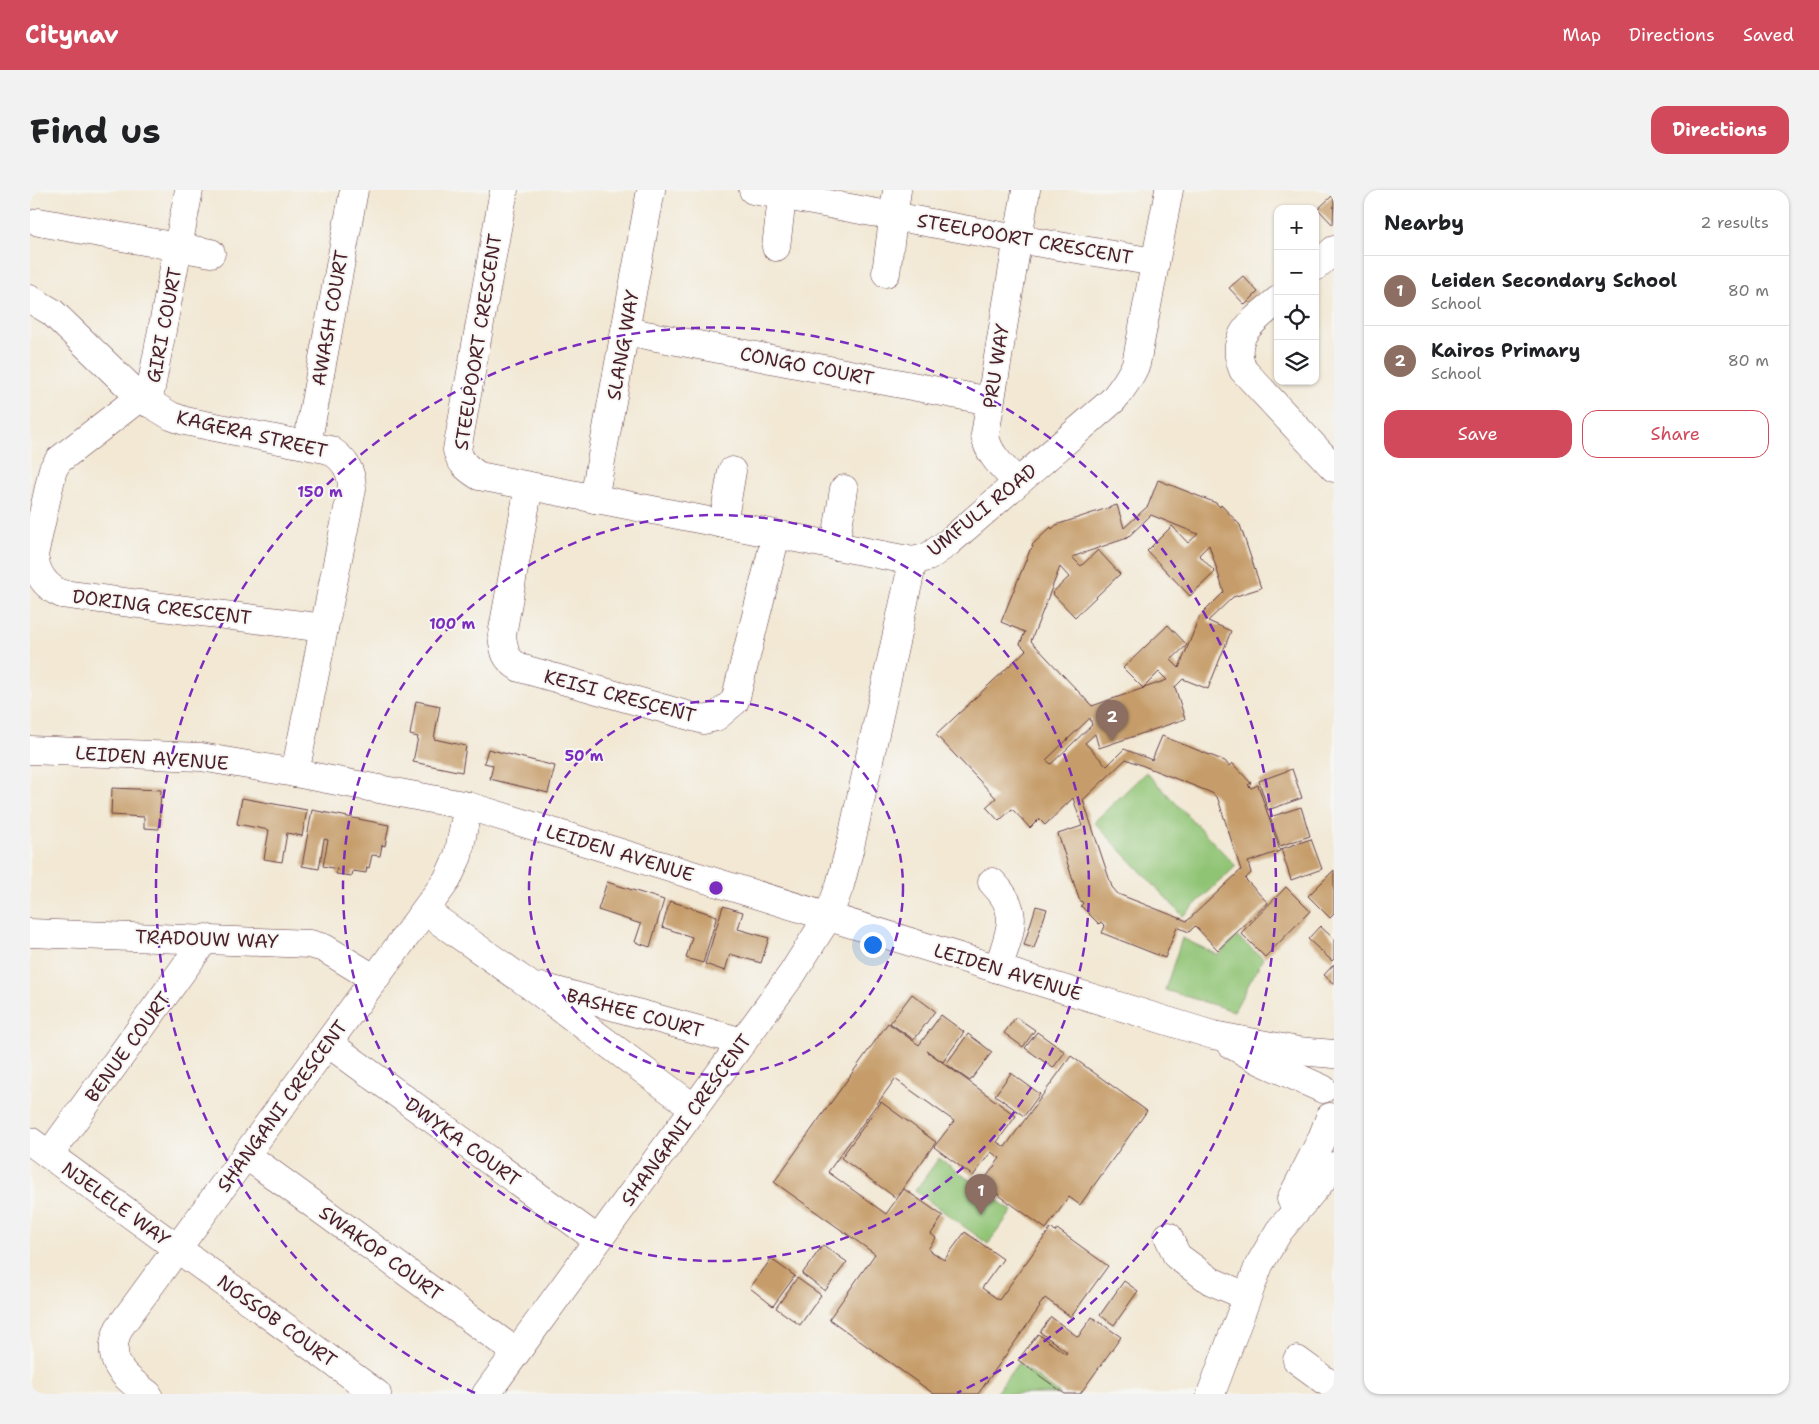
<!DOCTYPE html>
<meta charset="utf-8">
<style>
body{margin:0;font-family:"Shantell Sans",sans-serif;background:#f2f2f2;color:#202124}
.controls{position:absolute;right:15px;top:15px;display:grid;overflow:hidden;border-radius:10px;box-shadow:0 1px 4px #0004}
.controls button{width:45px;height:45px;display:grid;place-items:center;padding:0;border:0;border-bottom:1px solid #e0e0e0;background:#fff;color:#202124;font:25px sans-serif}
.you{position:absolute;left:842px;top:754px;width:18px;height:18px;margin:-12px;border:4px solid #fff;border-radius:50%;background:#1a73e8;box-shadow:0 0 0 8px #1a73e833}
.badge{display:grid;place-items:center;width:32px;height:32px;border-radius:50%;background:#d1495b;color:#fff;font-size:16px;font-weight:700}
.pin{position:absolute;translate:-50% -41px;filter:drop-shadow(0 1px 2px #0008)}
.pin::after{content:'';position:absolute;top:26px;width:18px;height:15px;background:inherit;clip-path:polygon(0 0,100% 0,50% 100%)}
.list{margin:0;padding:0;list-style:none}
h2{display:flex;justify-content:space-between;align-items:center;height:65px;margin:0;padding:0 20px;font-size:21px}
h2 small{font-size:16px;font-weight:400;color:#757577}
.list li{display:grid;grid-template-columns:32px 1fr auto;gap:15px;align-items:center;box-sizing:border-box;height:70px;padding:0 20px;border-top:1px solid #e0e0e0}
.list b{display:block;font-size:19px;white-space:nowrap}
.list p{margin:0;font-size:16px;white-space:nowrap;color:#757577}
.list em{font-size:16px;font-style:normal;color:#757577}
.actions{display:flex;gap:10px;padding:15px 20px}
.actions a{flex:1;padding:11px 0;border:1px solid #d1495b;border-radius:15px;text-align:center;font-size:18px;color:#d1495b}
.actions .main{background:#d1495b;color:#fff}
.icon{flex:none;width:28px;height:28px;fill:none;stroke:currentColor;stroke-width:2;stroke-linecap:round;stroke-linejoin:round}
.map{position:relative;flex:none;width:1304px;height:1204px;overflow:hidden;border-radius:15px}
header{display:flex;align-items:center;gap:30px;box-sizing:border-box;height:70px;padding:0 25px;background:#d1495b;color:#fff}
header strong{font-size:24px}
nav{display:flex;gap:28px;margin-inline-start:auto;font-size:18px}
.intro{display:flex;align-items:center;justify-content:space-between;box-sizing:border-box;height:120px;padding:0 30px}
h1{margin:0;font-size:35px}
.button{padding:12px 22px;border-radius:15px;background:#d1495b;color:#fff;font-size:18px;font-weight:700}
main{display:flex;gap:30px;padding:0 30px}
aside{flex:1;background:#fff;border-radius:15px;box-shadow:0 1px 4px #0004}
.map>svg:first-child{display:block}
</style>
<header>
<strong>Citynav</strong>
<nav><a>Map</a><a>Directions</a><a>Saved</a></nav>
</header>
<div class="intro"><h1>Find us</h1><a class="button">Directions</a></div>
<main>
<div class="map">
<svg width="1304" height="1204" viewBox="0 0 1304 1204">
<rect width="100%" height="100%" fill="#f6f6f2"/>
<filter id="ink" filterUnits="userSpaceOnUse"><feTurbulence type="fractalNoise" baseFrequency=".02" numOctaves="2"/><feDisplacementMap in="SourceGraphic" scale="10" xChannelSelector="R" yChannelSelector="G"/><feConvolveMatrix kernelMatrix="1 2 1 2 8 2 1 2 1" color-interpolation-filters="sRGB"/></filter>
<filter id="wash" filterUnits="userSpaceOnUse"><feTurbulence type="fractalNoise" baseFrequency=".0096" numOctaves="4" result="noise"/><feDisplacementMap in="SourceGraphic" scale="20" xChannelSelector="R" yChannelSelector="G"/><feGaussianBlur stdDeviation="1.12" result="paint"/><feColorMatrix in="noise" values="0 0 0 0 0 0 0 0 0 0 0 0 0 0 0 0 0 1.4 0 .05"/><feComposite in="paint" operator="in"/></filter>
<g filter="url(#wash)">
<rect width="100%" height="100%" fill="#f2e8d4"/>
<!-- green -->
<g fill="#90c475" stroke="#6d7250">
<path d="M1116 582 1206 676 1153 726 1064 632Z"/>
<path d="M1207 747 1233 768 1204 821 1135 800 1152 748 1188 765Z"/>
<path d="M909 968 982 1021 958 1054 885 1001Z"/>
<path d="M988 1173 1030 1204H965Z"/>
</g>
<g id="blocks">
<!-- building -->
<g fill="#c69d6b" fill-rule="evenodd">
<path d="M1302 6 1304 8 1303 35 1288 19Z"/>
<path d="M1213 86 1228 102 1215 115 1199 98Z"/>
<path d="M1128 290 1186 313 1190 317 1191 315 1210 335 1231 398 1203 407 1178 431 1201 441 1178 499 1153 489 1145 497 1155 529 1069 558 1065 544 1055 553 1077 576 1094 559 1122 570 1132 546 1195 571 1199 576 1202 573 1221 593 1218 595 1221 598 1228 595 1250 661 1218 672 1221 683 1215 689 1238 713 1188 760 1165 736 1159 742 1147 737 1135 768 1072 743 1075 736 1071 732 1069 734 1051 716 1053 713 1049 709 1028 644 1052 636 1043 608 1015 635 1009 629 1000 638 982 619 969 631 956 617 966 608 906 545 996 460 990 454 995 442 971 432 1000 360 1003 357 1002 355 1021 337 1022 339 1026 335 1087 315 1094 338 1118 316ZM1121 325 1168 344 1158 353 1142 336 1117 361 1160 406 1185 382 1169 365 1179 355 1194 402 1170 426 1149 478 1141 470 1157 455 1138 435 1093 478 1113 498 1129 482 1137 490 1062 516 1001 451 1030 377 1039 387 1022 403 1045 427 1090 384 1068 360 1051 376 1042 367 1097 348ZM1060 528 1062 535 1021 574 1016 570ZM1096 569 1182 603 1188 609 1211 680 1157 731 1088 704 1082 697 1053 610Z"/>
<path d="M386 511 410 516 404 549 436 556 432 582 383 572 388 547 380 545Z"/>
<path d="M458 559 525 576 518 603 460 589 463 575 454 573Z"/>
<path d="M1262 579 1272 608 1238 620 1229 591Z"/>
<path d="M82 598 131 600 129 639 114 638V627L81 625Z"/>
<path d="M212 608 277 620 272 646 257 643 252 672 234 669 239 640 207 634Z"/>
<path d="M1271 617 1280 646 1250 656 1240 627Z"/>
<path d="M282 620 359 635 355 656 352 655 350 666 342 665 339 678 337 677 336 683 323 681 322 686 306 684 307 679 293 676 298 650 294 649 289 679 272 676Z"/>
<path d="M1281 649 1292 679 1261 690 1251 659Z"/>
<path d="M1304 680V724L1300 728 1278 706Z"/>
<path d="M577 692 634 710 620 757 605 752 611 734 568 720Z"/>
<path d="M1256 697 1280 721 1235 767 1211 743Z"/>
<path d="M640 711 687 726 673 773 656 768 662 747 632 737Z"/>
<path d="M693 716 713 722 708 739 739 748 731 773 700 764 695 781 675 774Z"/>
<path d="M1006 716 1017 719 1004 758 994 755Z"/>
<path d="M1290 736 1304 749V769L1302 771 1278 749Z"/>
<path d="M1304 774V794L1294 785Z"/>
<path d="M882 804 905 821 884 850 860 833Z"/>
<path d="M911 825 934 842 913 872 897 861 986 926 967 952 975 957 1041 866 1117 921 1050 1015 1039 1007 1016 1039 952 993 970 968 961 962 943 986 904 957 924 931 865 889 798 982 856 1024 874 999 913 1026 901 1044 906 1048 898 1059 914 1070 935 1042 973 1069 952 1098 969 1110 1021 1038 1025 1042 1027 1039 1078 1076 1041 1127 1015 1108 1009 1116 1010 1117 948 1204H904L799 1129 845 1064 744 992 858 833 889 855Z"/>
<path d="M986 827 1005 840 993 857 974 843Z"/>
<path d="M1007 842 1035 862 1023 878 995 858Z"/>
<path d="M938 844 962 862 940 891 916 874Z"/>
<path d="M981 883 1010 904 994 926 965 905Z"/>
<path d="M851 912 906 952 866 1008 811 968Z"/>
<path d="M793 1055 817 1072 795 1101 772 1084Z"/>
<path d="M741 1069 765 1086 743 1116 720 1098Z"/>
<path d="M767 1088 791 1105 770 1135 746 1118Z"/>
<path d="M1094 1091 1108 1101 1084 1135 1070 1125Z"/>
<path d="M1021 1127 1048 1147 1062 1127 1091 1147 1050 1204H1035L988 1170 1008 1144 1036 1164 1037 1162 1010 1142Z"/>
</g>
</g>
</g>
<g filter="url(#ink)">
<use href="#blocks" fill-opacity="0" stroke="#633d44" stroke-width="1"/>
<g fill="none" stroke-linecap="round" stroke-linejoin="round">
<defs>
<g id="minor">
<path d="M474 0 427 260C430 273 438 279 449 286L883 371"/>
<path d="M723 0 987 49 1125 72"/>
<path d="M9 32 181 63"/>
<path d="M746 57 753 0"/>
<path d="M1285 77 1304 60"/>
<path d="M856 83 867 0"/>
<path d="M0 109 22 122 110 207 141 226 155 231 300 260C315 270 322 281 322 299L265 583"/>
<path d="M1248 110C1224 131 1198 145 1213 180L1304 278"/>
<path d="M595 141 960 211"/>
<path d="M110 207 29 270 23 279 4 365C6 383 15 397 32 404L294 438"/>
<path d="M118 213 159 0"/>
<path d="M277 255 324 0"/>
<path d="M987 292C974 278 958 265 955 245L996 0"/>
<path d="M499 296 472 445C474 462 475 469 490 478L674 530 686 527 705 511 746 345"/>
<path d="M564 309 621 0"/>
<path d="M693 334 702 281"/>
<path d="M805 356 814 299"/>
<path d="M0 560 171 567 265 583 438 616 1183 845 1268 861 1304 864"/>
<path d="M962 692C993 723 979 742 968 779"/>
<path d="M395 721 497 793 664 918"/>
<path d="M0 743 280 754 294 758 345 789"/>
<path d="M512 797 713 852"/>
<path d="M298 853 568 1050"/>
<path d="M1202 855 1231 871 1293 899"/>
<path d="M0 951 347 1204"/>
<path d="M19 965 176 748"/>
<path d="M216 965 486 1162"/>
<path d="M1261 1009 1292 948 1300 927"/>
<path d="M1138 1046 1147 1066 1181 1091 1216 1106"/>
<path d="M1267 1170 1304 1197"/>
<path d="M118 1204C93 1186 74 1171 89 1138L417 690 428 666 438 616"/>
<path d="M456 1204 762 784 798 727 810 695 820 657 883 371 898 367 919 352 1083 210C1092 199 1100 188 1106 174L1139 0"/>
<path d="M1181 1204 1229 1075 1249 1041 1304 976"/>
</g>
</defs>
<!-- minor casing -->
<use href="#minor" stroke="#633d44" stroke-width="29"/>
<!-- minor -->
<use href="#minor" stroke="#fff" stroke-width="28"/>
</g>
</g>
<!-- distance rings -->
<g fill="none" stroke="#7b2cbf" stroke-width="2.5" stroke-dasharray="9 6">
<circle cx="686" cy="698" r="187"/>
<circle cx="686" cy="698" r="373"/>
<path d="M445 1203A560 560 0 1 1 927 1203"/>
</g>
<g text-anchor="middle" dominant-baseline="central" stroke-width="4" stroke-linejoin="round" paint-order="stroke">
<!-- street labels -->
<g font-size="19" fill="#4a1f2b" stroke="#f6f6f2">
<text transform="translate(995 49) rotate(10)">STEELPOORT CRESCENT</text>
<text transform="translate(300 128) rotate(-80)">AWASH COURT</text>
<text transform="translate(134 135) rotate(-79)">GIRI COURT</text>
<text transform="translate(448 152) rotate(-81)">STEELPOORT CRESCENT</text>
<text transform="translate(593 155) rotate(-80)">SLANG WAY</text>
<text transform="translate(777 176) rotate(11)">CONGO COURT</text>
<text transform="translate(966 176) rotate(-81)">PRU WAY</text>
<text transform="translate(222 244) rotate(13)">KAGERA STREET</text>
<text transform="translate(952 320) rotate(-39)">UMFULI ROAD</text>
<text transform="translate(132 417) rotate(7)">DORING CRESCENT</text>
<text transform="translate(590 506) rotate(15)">KEISI CRESCENT</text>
<text transform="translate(122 568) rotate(4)">LEIDEN AVENUE</text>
<text transform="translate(590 663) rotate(17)">LEIDEN AVENUE</text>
<text transform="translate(177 749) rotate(2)">TRADOUW WAY</text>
<text transform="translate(978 782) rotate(17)">LEIDEN AVENUE</text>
<text transform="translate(605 823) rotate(15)">BASHEE COURT</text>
<text transform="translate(98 857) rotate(-54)">BENUE COURT</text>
<text transform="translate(252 916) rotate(-54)">SHANGANI CRESCENT</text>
<text transform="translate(656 930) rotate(-54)">SHANGANI CRESCENT</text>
<text transform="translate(433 952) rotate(36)">DWYKA COURT</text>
<text transform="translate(86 1014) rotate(36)">NJELELE WAY</text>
<text transform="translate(351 1063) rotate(36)">SWAKOP COURT</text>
<text transform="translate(247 1131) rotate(36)">NOSSOB COURT</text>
</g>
</g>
<circle cx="686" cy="698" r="8" fill="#7b2cbf" stroke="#f6f6f2" stroke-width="2.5"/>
<g font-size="15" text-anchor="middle" font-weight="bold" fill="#7b2cbf" stroke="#f6f6f2" stroke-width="4" stroke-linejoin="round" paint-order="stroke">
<text x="290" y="307">150 m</text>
<text x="422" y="439">100 m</text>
<text x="554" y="571">50 m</text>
</g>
</svg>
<div class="controls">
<button>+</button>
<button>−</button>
<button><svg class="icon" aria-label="locate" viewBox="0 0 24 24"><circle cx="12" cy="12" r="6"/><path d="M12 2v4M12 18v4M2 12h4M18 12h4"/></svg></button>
<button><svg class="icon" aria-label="layers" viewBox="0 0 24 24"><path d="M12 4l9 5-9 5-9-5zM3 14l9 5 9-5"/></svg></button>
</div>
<div class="you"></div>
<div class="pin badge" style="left:951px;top:1025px;background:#8d6e63">1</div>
<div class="pin badge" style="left:1082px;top:551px;background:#8d6e63">2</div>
</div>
<aside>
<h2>Nearby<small>2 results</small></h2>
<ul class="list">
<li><span class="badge" style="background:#8d6e63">1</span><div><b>Leiden Secondary School</b><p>School</p></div><em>80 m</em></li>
<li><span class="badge" style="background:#8d6e63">2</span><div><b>Kairos Primary</b><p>School</p></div><em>80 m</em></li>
</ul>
<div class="actions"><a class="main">Save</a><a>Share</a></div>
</aside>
</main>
